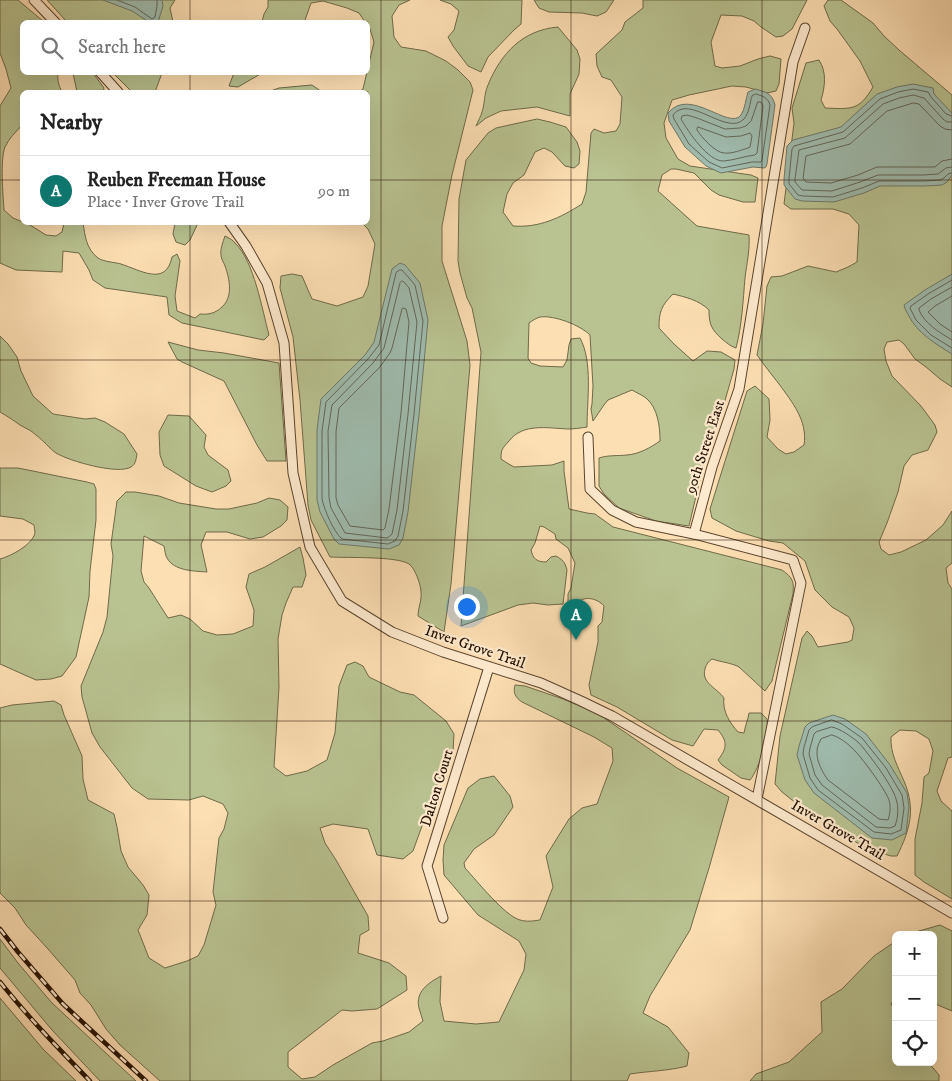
<!DOCTYPE html>
<meta charset="utf-8">
<style>
body{margin:0;font-family:"IM FELL DW Pica",serif;background:#f2f2f2;color:#222}
.controls{position:absolute;right:15px;bottom:15px;display:grid;overflow:hidden;border-radius:8px;box-shadow:0 5px 20px #0002}
.controls button{width:45px;height:45px;display:grid;place-items:center;padding:0;border:0;border-bottom:1px solid #e0e0e0;background:#fff;color:#222;font:25px sans-serif}
.you{position:absolute;left:466px;top:606px;width:18px;height:18px;margin:-12px;border:4px solid #fff;border-radius:50%;background:#1a73e8;box-shadow:0 0 0 8px #1a73e833}
.badge{display:grid;place-items:center;width:32px;height:32px;border-radius:50%;background:#0f766e;color:#fff;font-size:16px;font-weight:700}
.pin{position:absolute;translate:-50% -41px;filter:drop-shadow(0 1px 2px #0008)}
.pin::after{content:'';position:absolute;top:26px;width:18px;height:15px;background:inherit;clip-path:polygon(0 0,100% 0,50% 100%)}
.list{margin:0;padding:0;list-style:none}
h2{display:flex;justify-content:space-between;align-items:center;height:65px;margin:0;padding:0 20px;font-size:21px}
h2 small{font-size:16px;font-weight:400;color:#767676}
.list li{display:grid;grid-template-columns:32px 1fr auto;gap:15px;align-items:center;box-sizing:border-box;height:70px;padding:0 20px;border-top:1px solid #e0e0e0}
.list b{display:block;font-size:19px;white-space:nowrap}
.list p{margin:0;font-size:16px;white-space:nowrap;color:#767676}
.list em{font-size:16px;font-style:normal;color:#767676}
.icon{flex:none;width:28px;height:28px;fill:none;stroke:currentColor;stroke-width:2;stroke-linecap:round;stroke-linejoin:round}
.map{position:relative;flex:none;width:952px;height:1081px;overflow:hidden}
.search{position:absolute;background:#fff;box-shadow:0 5px 20px #0002;left:20px;top:20px;width:350px;height:55px;display:flex;align-items:center;gap:12px;box-sizing:border-box;padding:0 18px;border-radius:8px;color:#767676;font-size:19px}
.panel{position:absolute;background:#fff;box-shadow:0 5px 20px #0002;left:20px;top:90px;width:350px;height:135px;border-radius:8px}
.map>svg:first-child{display:block}
</style>
<div class="map">
<svg width="952" height="1081" viewBox="0 0 952 1081">
<rect width="100%" height="100%" fill="#fddfb4"/>
<filter id="stains"><feTurbulence type="fractalNoise" baseFrequency=".004" numOctaves="4"/><feColorMatrix values="0 0 0 0 .2 0 0 0 0 .09 0 0 0 0 .02 0 0 0 .5 -.17"/></filter>
<radialGradient id="worn" r=".72"><stop offset=".6" stop-color="#630" stop-opacity="0"/><stop offset="1" stop-color="#630" stop-opacity=".3"/></radialGradient>
<!-- green -->
<g fill="#b9c391" stroke="#6e6a48">
<path d="M0 0H18L44 22H22V72L58 73C57 80 59 86 62 92H22V125C16 132 9 138 5 147 0 160 3 194 4 210L13 218 30 225 46 235 56 236 62 232 64 223H83C85 235 86 249 98 258 104 262 114 262 121 264 140 270 166 287 172 257L177 254 180 261 175 296 177 311 195 318 200 314C208 315 216 313 222 307 233 297 230 280 225 266 224 263 221 259 221 255 220 249 223 242 225 236 229 238 233 240 235 243 254 261 262 309 269 335L264 340 182 323 169 315 167 297 105 288 93 280 89 270 79 253 63 251 62 272 16 270 0 263V106L11 88 6 69 0 53Z"/>
<path d="M47 0H175L170 8 173 22H67Z"/>
<path d="M268 0H410L399 5 392 16 394 37 401 47 426 51 446 61 458 70 470 82 473 90 452 175 442 226V261L467 341 470 365 451 584 444 632 418 616C418 608 422 600 421 592 421 585 415 568 409 564 397 556 346 558 330 557L311 520 308 505 300 400 293 337 280 288 281 276 292 274 302 276 312 299 337 306 363 297 368 286 375 244 368 229 362 223 368 222V92H359L363 89 374 42 370 29 368 25V22H365L359 13 347 8 323 1 311 3 305 20 307 22H262L264 14 268 7Z"/>
<path d="M440 0H522L521 24 514 30 488 57 481 72 468 66 453 46 448 37 454 30 459 11 451 4Z"/>
<path d="M534 0H614L606 12 597 16 582 13 549 12 539 8Z"/>
<path d="M643 0H807L792 29 783 36 776 37 761 27 754 21 742 16 721 15 711 42 715 66 722 68 740 66 758 59 770 56 781 59 779 84 776 91 767 93 746 87 732 86 689 95 672 100 664 123 666 138 678 159 690 166 751 175 758 178 755 202H743L719 195 711 190 694 173 676 169H671L662 175 658 191 697 226 749 235C750 250 747 262 745 278 743 301 742 325 736 348 730 346 727 343 722 339 711 329 709 324 709 310 699 300 685 297 673 294 661 306 659 312 659 328L674 344 693 361 707 351 721 352 735 360 734 369 718 425 710 437 689 526 656 521 619 508 604 494 599 486V458C608 455 617 456 627 455 639 454 650 448 660 441 660 427 658 408 646 398 642 395 637 393 632 390L608 400 604 405 593 421 591 409 592 404 593 386 590 335C580 325 554 315 540 317 536 318 532 321 529 323L528 358 531 363 540 366 563 367 567 360 569 345 571 339 580 338C593 362 587 400 587 427 581 428 574 429 568 429 547 428 523 423 509 441 502 449 501 449 501 459L507 463 514 467 552 465 564 461V471L569 509 587 513 595 514 613 527 782 570C793 578 794 581 793 594L772 681 765 691 739 667C732 663 721 662 712 659 709 661 706 664 705 669 701 683 717 688 724 698 722 711 730 723 738 732L744 733C745 726 748 720 749 713H761L767 719C769 734 760 768 750 780L741 778 722 765 718 760C727 748 728 742 718 730L704 729 693 746 672 740 617 707 591 695 589 685 598 642V626L602 622 604 606C597 598 584 595 575 604H568V594L571 588 575 563 568 548 556 539 555 534 544 527 540 526 535 543 531 550C533 559 537 562 546 562L551 557 556 556C563 560 565 562 567 570L563 604 548 605 533 603 518 605 461 626 481 352 472 308 467 298 460 273 458 261 459 199 466 160 488 133 496 128 537 119 550 122 566 127 577 142 580 151 579 164 574 168 565 166 552 152 544 148 535 152 524 175 513 183 507 194 503 212 513 226C539 228 560 218 582 204L586 192 591 133 594 129 604 133 616 131 620 124 622 97 611 80 602 77 597 66 596 54 622 30 625 22 643 8Z"/>
<path d="M828 0H841L873 23 884 36 899 50 952 95V387L940 379 926 367 915 359 904 344 899 340 887 342 884 349 886 361 892 376 921 406 935 425 937 432 928 450 912 455 904 466 898 492 887 523 879 542 881 549 889 555 901 552 926 540 943 525 952 511V563L946 568 948 583 952 589V757L948 758 937 791 941 801 952 811V899L924 882 915 875V839L922 803 924 777 929 773 933 751 929 739 916 731 900 730 891 737C890 753 898 767 904 781 916 809 910 830 897 856H891L865 848 792 800 782 792 775 784 780 736 802 638 807 631 812 636 818 647 848 642 852 640 854 628 849 617 832 607 815 590 805 561 783 543 769 541 736 531 712 518 710 509 747 391 755 386 769 399 770 420 767 437 778 449 786 454 794 452 804 445C808 421 792 402 779 384 772 375 764 365 757 355L763 324 767 286 771 277 782 276 808 266 836 272 848 267 857 262 859 225 849 214 833 209H791L784 204 794 123 792 108 806 63 819 60C827 72 825 87 821 100L825 108C851 109 859 111 873 87L860 61 837 29 830 21 824 6Z"/>
<path d="M558 27 577 50 580 59 579 74 570 94V116L537 107 501 111 486 118 476 126C478 121 481 116 482 112 485 103 484 94 488 85 501 53 523 30 558 27Z"/>
<path d="M73 73H93L104 88 103 92H77Z"/>
<path d="M113 73H162L155 92H132Z"/>
<path d="M234 73V72L262 73 238 87 229 86Z"/>
<path d="M312 85 322 92H268L279 88Z"/>
<path d="M175 223H198L190 240 185 245 176 242 173 234Z"/>
<path d="M0 336 8 344 17 357 21 371 33 396 53 414 85 419 95 418 105 422 124 434 137 454C136 459 136 464 131 467 118 475 69 461 56 453 50 449 43 440 36 435 31 430 25 428 20 425 13 420 7 416 0 412Z"/>
<path d="M168 342 198 350 224 353 279 363 286 461H267L257 445 224 381 182 362 177 359Z"/>
<path d="M168 415 189 416 206 435 204 447 208 455 228 470 231 481 226 486 212 492 196 486 164 466 160 455 159 432Z"/>
<path d="M0 468H18L87 482 94 484 96 489V520L90 571 89 597 76 657 62 676 51 679 36 680 0 664V559C11 556 32 545 35 533 35 531 34 526 34 525L23 519 0 516Z"/>
<path d="M126 492H135L159 496 179 503 216 509H229L257 503 269 498 280 500 288 507 287 520 281 526 263 537 250 539 227 532H206L201 545 207 572C194 571 174 571 167 558 165 555 165 550 164 546L144 536 141 571 144 582 149 588 168 618 181 615 190 619 203 631 217 635 233 634 253 626 254 610 246 587 249 574 265 567 300 547 303 558 306 575 302 587H293L286 603 282 615 278 639 279 687 274 767 286 776 307 771 327 760 335 733 339 686 347 665 355 662 363 666 369 677 400 692 414 695 446 721 454 734 453 751 436 787 413 851 403 859 377 855 368 829 333 824 320 828 325 843 336 860 368 916 369 930 360 935 358 953 389 963 406 976 407 990 377 1009 352 1011 342 1010 288 1052V1067L302 1079 315 1077 333 1065 372 1043 383 1041 409 1032 423 1021C422 1017 420 1012 419 1008 415 992 428 983 441 976L440 1002 444 1021 476 1024 499 1022 524 970 526 954 519 941 478 915 444 875 443 860 444 845 468 788 480 779 494 776 510 796 513 807 494 835 474 849 464 863 465 868C477 881 505 916 520 920 527 922 533 921 540 920L553 887 546 856 569 819 582 808 597 804 613 761 612 748 594 737 522 702C515 697 513 693 515 685L525 686 563 699 597 713 677 768 729 797 709 868 690 930 650 996 643 1013 668 1027 689 1053 687 1066C668 1071 649 1071 630 1074L627 1081H160L120 1045 106 1029 91 1005 80 993 75 980 48 949 26 925 15 908 0 893V708L12 705 54 701 61 705 64 715 82 756 83 779 88 800 114 814 117 827 121 851 128 867 143 885 149 895 147 915 138 930 149 958 165 968 187 961 198 956 204 945 216 905 213 892 219 838 224 829 228 813 223 804 203 796 189 800 148 799 132 788 100 747 92 733 82 697 81 686 103 632 107 617 113 556 111 544 117 501Z"/>
<path d="M940 925 952 931V1011L933 1003V935H905Z"/>
<path d="M0 939 18 963 52 1003 136 1081H100L52 1030 0 968Z"/>
<path d="M896 941V997L891 1004 896 1012V1062H928L939 1075V1081H750L756 1074 789 1062 822 1032 821 1002 842 989 874 956Z"/>
<path d="M0 998 43 1049 76 1081H0Z"/>
</g>
<!-- water -->
<g fill="#9fbcaf" stroke="#6e7869">
<path d="M103 0H162L163 6 158 22H149L132 11Z"/>
<path d="M913 84 933 88 934 94 952 113V175L947 182 942 185 924 186H880L864 193 834 202 802 201 795 199 784 185V179L787 146 793 140 841 127 877 94 897 87Z"/>
<path d="M755 89C766 92 772 93 775 105L767 164 766 167 764 168 753 167 721 173 706 166 685 147 669 121 668 113C690 86 729 131 741 115 745 109 746 98 748 92Z"/>
<path d="M400 263 405 265 420 283 428 320 419 415 408 512 403 538 399 545 389 549 339 544 334 539 320 512 317 500V430L321 399 365 355 374 342 392 269Z"/>
<path d="M952 274V354C936 344 917 333 909 316 907 312 905 310 904 305L925 290Z"/>
<path d="M833 715 845 719 866 734 890 765 907 793 909 807 906 833 892 840 872 838 814 793 805 780 797 755 799 746 805 727 809 723Z"/>
</g>
<g fill="none" stroke-linecap="round" stroke-linejoin="round">
<!-- shore -->
<g stroke="#626658" stroke-width="1">
<path d="M117 0 135 7 152 19 155 17 157 6V0"/>
<path d="M756 94C763 96 768 98 770 105L762 160 761 162H752L722 168 709 162 689 144 674 119 673 115C689 93 727 137 744 119 749 113 750 103 752 96Z"/>
<path d="M758 102H761L763 106 757 153 755 155C745 156 735 160 724 161 708 162 688 131 681 119L682 116 687 115 697 118 725 129 740 128 746 126 751 121Z"/>
<path d="M952 116 946 114 931 97 928 92 913 89 898 92 880 99 843 132 794 146 792 149 789 179V184L798 195 803 196 833 197 862 188 879 181H924L940 180 944 178 948 174 952 173"/>
<path d="M952 122H947L943 119 924 98 913 95 899 98 883 104 845 138 799 150 795 179V182L802 190 832 191 860 182 878 175H923L938 174 946 168 952 167"/>
<path d="M698 127 726 137 741 136 750 133 752 136 750 147 748 148C741 150 732 154 724 153 716 153 701 137 697 130Z"/>
<path d="M952 130 945 129 940 126 919 104 913 103 887 111 850 144 806 156 803 178 806 182 831 183 858 175 877 167H935L942 161 952 159"/>
<path d="M400 270H402L415 285 423 321 414 414 403 511 398 536 395 541 388 544 342 539C333 531 325 511 322 499V431L326 402 368 359 379 345 396 273Z"/>
<path d="M952 280 928 294 911 306 910 308 916 320 931 335 952 348"/>
<path d="M402 281 404 282 409 288 417 322 408 414 397 510 392 534 390 536 387 538 345 533 331 508 329 498 328 431 332 405 373 363 384 348 400 283Z"/>
<path d="M952 287 931 299 919 308V310C925 324 939 332 952 340"/>
<path d="M952 296 935 306 928 312 940 324 952 332"/>
<path d="M403 308 406 309 409 322 401 413 389 509 385 528 383 530 350 526 338 505 336 498V432L339 408 379 368 390 353 392 348 402 309Z"/>
<path d="M832 720 842 724 862 738 886 768 902 795 904 808 901 830 891 834 874 832 818 790 810 778 803 754 804 747 809 730 812 727Z"/>
<path d="M832 727C841 729 852 737 859 743 868 753 893 786 896 799 899 807 898 818 895 826L890 828 876 827 822 785 815 775 809 754 810 748 814 734 816 732Z"/>
<path d="M832 735C839 737 847 743 852 748 861 756 885 789 889 800 891 807 890 814 888 820L879 819 828 780C823 773 816 761 817 751 817 747 819 743 821 739Z"/>
</g>
<defs>
<g id="minor">
<path d="M34 0 55 22"/>
<path d="M100 72 118 92"/>
<path d="M229 222 246 246 267 283 284 343 293 473 310 547 342 601 392 632 443 652 541 683 581 701 612 716 952 913"/>
<path d="M588 437 590 489 612 510 636 522 694 534 793 560 801 583 757 799"/>
<path d="M694 534 712 467 739 389 793 62 805 28"/>
<path d="M443 918 427 866 489 667"/>
</g>
</defs>
<!-- minor casing -->
<use href="#minor" stroke="#5a442d" stroke-width="11"/>
<!-- minor -->
<use href="#minor" stroke="#feeace" stroke-width="9"/>
<defs>
<g id="rail">
<path d="M0 929 18 952 63 1004 146 1081"/>
<path d="M0 982C28 1017 59 1049 90 1081"/>
</g>
</defs>
<!-- rail casing -->
<use href="#rail" stroke="#241100" stroke-width="4.5"/>
<!-- rail -->
<use href="#rail" stroke="#feeace" stroke-width="2.5" stroke-dasharray="8" stroke-linecap="butt"/>
</g>
<!-- grid -->
<path fill="none" stroke="#241100" stroke-width="1" stroke-opacity="0.55" d="M190 0V22M381 0V1081M571 0V1081M762 0V1081M190 72V92M0 180H22M368 180H952M190 222V1081M0 360H952M0 540H952M0 721H952M0 901H952"/>
<g text-anchor="middle" dominant-baseline="central" stroke-width="4.5" stroke-linejoin="round" paint-order="stroke">
<!-- street labels -->
<g font-size="15" fill="#241100" stroke="#feeace">
<text transform="translate(705 447) rotate(-72)">90th Street East</text>
<text transform="translate(475 647) rotate(19)">Inver Grove Trail</text>
<text transform="translate(437 788) rotate(-73)">Dalton Court</text>
<text transform="translate(838 830) rotate(30)">Inver Grove Trail</text>
</g>
</g>
<rect width="100%" height="100%" filter="url(#stains)"/>
<rect width="100%" height="100%" fill="url(#worn)"/>
</svg>
<div class="controls">
<button>+</button>
<button>−</button>
<button><svg class="icon" aria-label="locate" viewBox="0 0 24 24"><circle cx="12" cy="12" r="6"/><path d="M12 2v4M12 18v4M2 12h4M18 12h4"/></svg></button>
</div>
<div class="you"></div>
<div class="pin badge" style="left:576px;top:640px">A</div>
<div class="search"><svg class="icon" aria-label="search" viewBox="0 0 24 24"><circle cx="10" cy="10" r="6"/><path d="M15 15l6 6"/></svg>Search here</div>
<section class="panel">
<h2>Nearby<small></small></h2>
<ul class="list">
<li><span class="badge">A</span><div><b>Reuben Freeman House</b><p>Place · Inver Grove Trail</p></div><em>90 m</em></li>
</ul>
</section>
</div>
